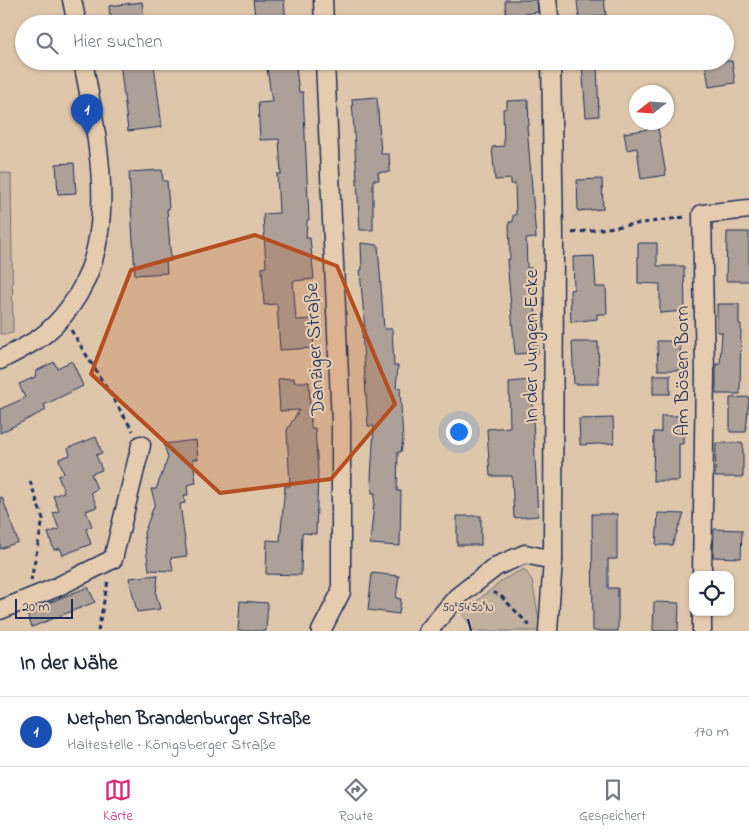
<!DOCTYPE html>
<html lang="de">
<meta charset="utf-8">
<style>
body{margin:0;font-family:"Indie Flower",sans-serif;background:#f2f2f3;color:#1f2937}
.controls{position:absolute;right:15px;bottom:15px;display:grid;overflow:hidden;border-radius:10px;box-shadow:0 1px 4px #0004}
.controls button{width:45px;height:45px;display:grid;place-items:center;padding:0;border:0;border-bottom:1px solid #e0e1e3;background:#fff;color:#1f2937;font:25px sans-serif}
.compass{position:absolute;left:629px;top:85px;width:45px;height:45px;border-radius:50%;background:#fff;box-shadow:0 1px 4px #0004;rotate:253deg}
.scale{position:absolute;left:15px;bottom:12px;width:58px;box-sizing:border-box;padding-left:5px;border:2px solid #1b2f5e;border-top:0;font-size:14px;line-height:18px;white-space:nowrap;color:#1b2f5e;-webkit-text-stroke:4px #e6ccae;paint-order:stroke}
.you{position:absolute;left:458px;top:431px;width:18px;height:18px;margin:-12px;border:4px solid #fff;border-radius:50%;background:#1a73e8;box-shadow:0 0 0 8px #1a73e833}
.badge{display:grid;place-items:center;width:32px;height:32px;border-radius:50%;background:#db2777;color:#fff;font-size:16px;font-weight:700}
.pin{position:absolute;translate:-50% -41px;filter:drop-shadow(0 1px 2px #0008)}
.pin::after{content:'';position:absolute;top:26px;width:18px;height:15px;background:inherit;clip-path:polygon(0 0,100% 0,50% 100%)}
.list{margin:0;padding:0;list-style:none}
h2{display:flex;justify-content:space-between;align-items:center;height:65px;margin:0;padding:0 20px;font-size:21px}
h2 small{font-size:16px;font-weight:400;color:#747a83}
.list li{display:grid;grid-template-columns:32px 1fr auto;gap:15px;align-items:center;box-sizing:border-box;height:70px;padding:0 20px;border-top:1px solid #e0e1e3}
.list b{display:block;font-size:19px;white-space:nowrap}
.list p{margin:0;font-size:16px;white-space:nowrap;color:#747a83}
.list em{font-size:16px;font-style:normal;color:#747a83}
.icon{flex:none;width:28px;height:28px;fill:none;stroke:currentColor;stroke-width:2;stroke-linecap:round;stroke-linejoin:round}
.map{position:relative;flex:none;width:749px;height:631px;overflow:hidden}
.search{position:absolute;background:#fff;box-shadow:0 1px 4px #0004;left:15px;right:15px;top:15px;height:55px;display:flex;align-items:center;gap:12px;box-sizing:border-box;padding:0 18px;border-radius:28px;color:#747a83;font-size:19px}
.sheet{height:135px;background:#fff}
nav{display:flex;justify-content:space-around;align-items:center;box-sizing:border-box;height:70px;border-top:1px solid #e0e1e3;background:#fff;font-size:14px;color:#747a83}
nav a{display:grid;justify-items:center;gap:2px}
nav .on{color:#db2777}
.map>svg:first-child{display:block}
</style>
<div class="map">
<svg width="749" height="631" viewBox="0 0 749 631">
<rect width="100%" height="100%" fill="#dec6ab"/>
<filter id="ink" filterUnits="userSpaceOnUse"><feTurbulence type="fractalNoise" baseFrequency=".02" numOctaves="2"/><feDisplacementMap in="SourceGraphic" scale="10" xChannelSelector="R" yChannelSelector="G"/><feConvolveMatrix kernelMatrix="1 2 1 2 8 2 1 2 1" color-interpolation-filters="sRGB"/></filter>
<g filter="url(#ink)">
<!-- green -->
<g fill="#c2b09f" stroke="#6e707e">
<path d="M0 172 11 174 13 333 0 334Z"/>
<path d="M524 569 532 580 541 631H474L462 613 504 579Z"/>
</g>
<!-- building -->
<g fill="#ada098" stroke="#1b2f5e">
<path d="M253 0H284L286 22 256 24Z"/>
<path d="M505 0H537L538 12 523 14 524 24H506Z"/>
<path d="M577 0H604L606 15 579 19Z"/>
<path d="M142 2 145 24H111L109 6Z"/>
<path d="M120 61H150V64H154L162 127 128 131Z"/>
<path d="M266 61H295L299 92H303L309 220H307L306 238H310L314 279 293 281 296 320 312 319 314 348 280 350 277 304 264 305 262 268 266 267 263 214 279 213 277 174H281L279 139 260 140 258 103 272 102Z"/>
<path d="M705 61H732L735 83 709 87Z"/>
<path d="M597 63 599 116 586 117 582 64Z"/>
<path d="M377 97 381 154H389L390 172H378L379 180H373V230H360L352 99Z"/>
<path d="M528 100 529 126H527L536 238 526 239 527 268H533L538 353 515 354 507 260 510 259 509 222H513V215H516L515 184H511V179L495 180 492 147 504 146 503 109 507 108V101Z"/>
<path d="M658 128 666 175 641 179 637 148 627 150 624 133Z"/>
<path d="M74 163 76 193 58 194 56 164Z"/>
<path d="M162 170 163 181H167L169 209H167L171 261H166L167 273 135 275 129 172Z"/>
<path d="M602 179 603 209 578 211 577 180Z"/>
<path d="M727 232H749V281H726Z"/>
<path d="M361 243 378 245 384 329H392L394 366H398L396 388 400 387 403 441 401 452H398L397 491H401L400 546 370 544 375 493H372L371 479 374 426H368L362 331H365L360 270H362Z"/>
<path d="M638 243H657V266H684L685 311 660 313V284L638 283Z"/>
<path d="M594 256 596 287H606L607 314H597V319L571 322 570 290 574 289 573 257Z"/>
<path d="M717 304H739V324H741L740 394H716V364H720L722 332H717Z"/>
<path d="M657 341H680L681 370H658Z"/>
<path d="M572 342H598L599 384H574Z"/>
<path d="M72 361 83 386 44 405 46 410 0 433V409L25 398 19 384 35 377 36 371 54 362 57 368Z"/>
<rect x="653" y="375" width="17" height="19"/>
<path d="M294 378V382H309L311 428H315L318 472 316 534 302 533 301 575 266 574 267 540 280 541 285 486H290L287 430 299 410 280 411 278 379Z"/>
<path d="M531 380 538 516 514 518 512 476H490L487 429 510 427 509 382Z"/>
<path d="M749 397 746 432H730V398Z"/>
<path d="M661 416H683V444H679V481H653L654 432H661Z"/>
<path d="M613 418 614 443 580 445 579 419Z"/>
<path d="M96 437 102 453 96 455 102 470 91 474 97 489 91 492 97 507 86 511 92 526 86 529 91 544 63 555 60 548 54 550 48 533 59 529 53 513 59 511 53 496 64 492 58 476 64 474 59 459 70 455 68 448Z"/>
<path d="M196 440 198 459H193L196 483 187 485 188 495H184L185 503 180 504 187 556 171 558 173 571 149 570 144 533 155 503 151 489H156L168 458 164 444Z"/>
<path d="M716 443H743V477H715Z"/>
<path d="M0 497H2L18 542 0 549Z"/>
<path d="M658 513 684 514 672 545H656Z"/>
<path d="M592 514H617V559H608V588H618V631H593Z"/>
<rect x="457" y="516" width="24" height="29"/>
<path d="M714 529 742 530 741 558 713 557Z"/>
<path d="M372 573 399 576 396 598 401 599 399 614 368 610Z"/>
<path d="M158 575 156 594 160 609 137 612 129 578Z"/>
<path d="M88 587 95 602 32 627 26 612Z"/>
<path d="M240 601 268 603 266 631H238Z"/>
<path d="M654 602 679 603 678 631H653Z"/>
</g>
<g fill="none" stroke-linecap="round" stroke-linejoin="round">
<defs>
<g id="street">
<path d="M72 0 77 24"/>
<path d="M323 0 324 24"/>
<path d="M547 0 550 24"/>
<path d="M0 360C15 352 33 344 46 333 127 263 100 153 83 61"/>
<path d="M702 575 705 373 702 214 749 209"/>
<path d="M0 610 55 588 113 559 141 445"/>
<path d="M321 631 341 592V422L325 61"/>
<path d="M428 631 457 597 497 566 525 554 553 560"/>
<path d="M548 631 553 560 554 235 551 61"/>
<path d="M702 631V612"/>
</g>
</defs>
<!-- street casing -->
<use href="#street" stroke="#1b2f5e" stroke-width="21"/>
<!-- path -->
<g stroke="#1b2f5e" stroke-width="3" stroke-dasharray="5 4" stroke-linecap="butt">
<path d="M572 233 685 217"/>
<path d="M71 330 133 431"/>
<path d="M30 481 43 519 31 580"/>
<path d="M493 592 501 596 530 626"/>
<path d="M98 631 108 581"/>
</g>
<!-- street -->
<use href="#street" stroke="#e6ccae" stroke-width="18"/>
</g>
</g>
<!-- marked area -->
<path fill="#b54e20" fill-opacity="0.2" stroke="#b54e20" stroke-width="4" stroke-linejoin="round" d="M255 235 337 266 395 404 331 479 220 493 91 374 131 270Z"/>
<!-- ticks -->
<path fill="none" stroke="#1b2f5e" stroke-width="2" d="M468 619 471 631"/>
<g text-anchor="middle" dominant-baseline="central" stroke-width="4.5" stroke-linejoin="round" paint-order="stroke">
<!-- street labels -->
<g font-size="20" fill="#1b2f5e" stroke="#e6ccae">
<text transform="translate(532 346) rotate(-90)">In der Jungen Ecke</text>
<text transform="translate(316 349) rotate(-93)">Danziger Straße</text>
<text transform="translate(683 371) rotate(-90)">Am Bösen Born</text>
</g>
</g>
<g font-size="12" text-anchor="middle" fill="#1b2f5e" stroke="#e6ccae" stroke-width="4.5" stroke-linejoin="round" paint-order="stroke">
<text x="468" y="611">50°54'50"N</text>
</g>
</svg>
<div class="controls">
<button><svg class="icon" aria-label="locate" viewBox="0 0 24 24"><circle cx="12" cy="12" r="6"/><path d="M12 2v4M12 18v4M2 12h4M18 12h4"/></svg></button>
</div>
<svg class="compass" viewBox="-18 -18 36 36"><path d="M0-13l5 13h-10z" fill="#e53935"/><path d="M0 13l5-13h-10z" fill="#747a83"/></svg>
<div class="scale">20 m</div>
<div class="you"></div>
<div class="pin badge" style="left:87px;top:135px;background:#1a4fb4">1</div>
<div class="search"><svg class="icon" aria-label="search" viewBox="0 0 24 24"><circle cx="10" cy="10" r="6"/><path d="M15 15l6 6"/></svg>Hier suchen</div>
</div>
<section class="sheet">
<h2>In der Nähe<small></small></h2>
<ul class="list">
<li><span class="badge" style="background:#1a4fb4">1</span><div><b>Netphen Brandenburger Straße</b><p>Haltestelle · Königsberger Straße</p></div><em>170 m</em></li>
</ul>
</section>
<nav>
<a class="on"><svg class="icon" aria-label="map" viewBox="0 0 24 24"><path d="M3 6l6-2 6 2 6-2v14l-6 2-6-2-6 2zM9 4v14M15 6v14"/></svg>Karte</a>
<a><svg class="icon" aria-label="directions" viewBox="0 0 24 24"><path d="M12 3l9 9-9 9-9-9zM9 14v-3h6M13 9l2 2-2 2"/></svg>Route</a>
<a><svg class="icon" aria-label="saved" viewBox="0 0 24 24"><path d="M7 4h10v16l-5-4-5 4z"/></svg>Gespeichert</a>
</nav>
